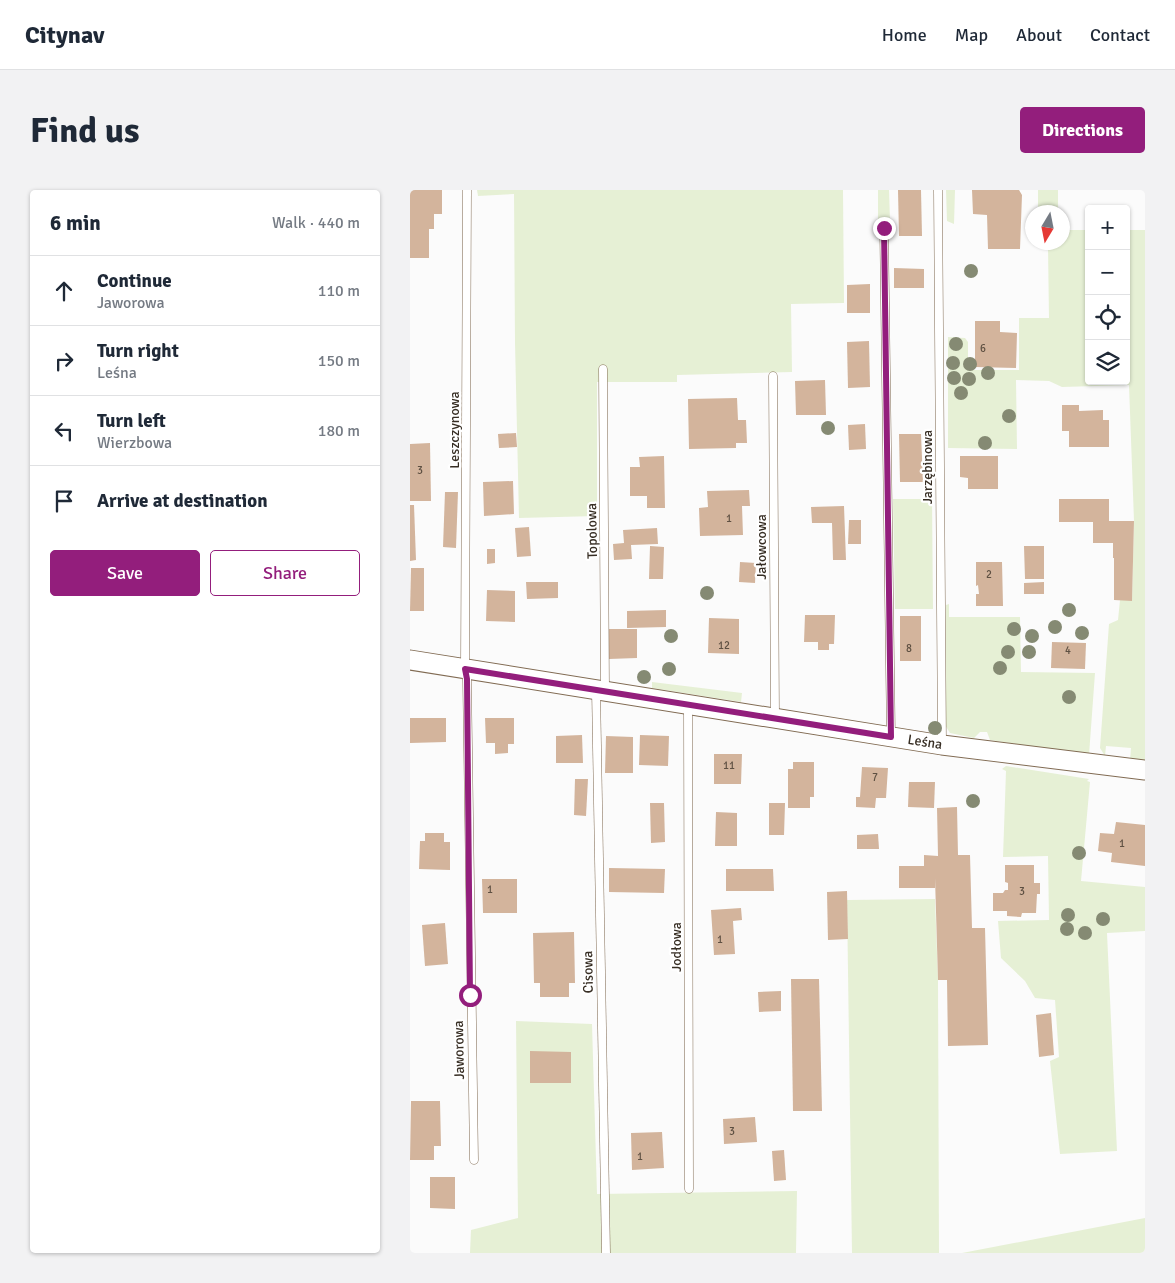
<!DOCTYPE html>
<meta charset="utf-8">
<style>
body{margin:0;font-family:Signika,sans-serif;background:#f2f2f3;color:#1f2937}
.controls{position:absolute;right:15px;top:15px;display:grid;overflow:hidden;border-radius:5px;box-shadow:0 1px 4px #0004}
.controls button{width:45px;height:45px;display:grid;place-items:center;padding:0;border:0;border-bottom:1px solid #e0e1e3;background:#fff;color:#1f2937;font:25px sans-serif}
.compass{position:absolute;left:615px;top:15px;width:45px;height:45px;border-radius:50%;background:#fff;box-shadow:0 1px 4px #0004;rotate:190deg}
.stop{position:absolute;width:15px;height:15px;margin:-11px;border:4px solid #931e7c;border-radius:50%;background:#fff}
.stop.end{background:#931e7c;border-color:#fff;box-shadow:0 1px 5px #0008}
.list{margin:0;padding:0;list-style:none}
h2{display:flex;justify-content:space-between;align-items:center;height:65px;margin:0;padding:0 20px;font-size:21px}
h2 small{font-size:16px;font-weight:400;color:#747a83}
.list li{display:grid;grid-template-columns:32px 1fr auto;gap:15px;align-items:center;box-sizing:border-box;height:70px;padding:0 20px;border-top:1px solid #e0e1e3}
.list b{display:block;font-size:19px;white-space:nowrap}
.list p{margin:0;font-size:16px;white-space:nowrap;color:#747a83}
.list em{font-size:16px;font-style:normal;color:#747a83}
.actions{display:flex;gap:10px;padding:15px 20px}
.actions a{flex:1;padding:11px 0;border:1px solid #931e7c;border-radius:5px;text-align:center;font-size:18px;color:#931e7c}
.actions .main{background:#931e7c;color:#fff}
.icon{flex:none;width:28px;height:28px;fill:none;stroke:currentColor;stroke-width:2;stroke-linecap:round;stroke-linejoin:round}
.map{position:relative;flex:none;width:735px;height:1063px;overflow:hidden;border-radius:5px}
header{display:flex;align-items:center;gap:30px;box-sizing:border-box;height:70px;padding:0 25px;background:#fff;border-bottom:1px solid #e0e1e3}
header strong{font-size:24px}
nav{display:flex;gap:28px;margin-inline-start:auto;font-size:18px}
.intro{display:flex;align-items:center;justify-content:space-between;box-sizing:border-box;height:120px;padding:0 30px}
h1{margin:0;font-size:35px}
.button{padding:12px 22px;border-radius:5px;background:#931e7c;color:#fff;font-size:18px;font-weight:700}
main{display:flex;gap:30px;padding:0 30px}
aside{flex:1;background:#fff;border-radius:5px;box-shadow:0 1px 4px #0004}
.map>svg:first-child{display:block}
</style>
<header>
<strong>Citynav</strong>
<nav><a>Home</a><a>Map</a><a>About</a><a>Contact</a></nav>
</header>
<div class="intro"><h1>Find us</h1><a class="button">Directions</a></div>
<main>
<aside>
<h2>6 min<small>Walk · 440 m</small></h2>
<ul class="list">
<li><svg class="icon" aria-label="ahead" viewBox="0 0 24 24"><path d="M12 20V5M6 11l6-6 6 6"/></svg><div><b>Continue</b><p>Jaworowa</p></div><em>110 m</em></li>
<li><svg class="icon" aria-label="right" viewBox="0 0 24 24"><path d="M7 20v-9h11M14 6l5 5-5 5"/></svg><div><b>Turn right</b><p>Leśna</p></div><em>150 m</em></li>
<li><svg class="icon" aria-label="left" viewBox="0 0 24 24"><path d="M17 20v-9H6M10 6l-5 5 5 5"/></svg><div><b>Turn left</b><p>Wierzbowa</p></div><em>180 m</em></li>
<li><svg class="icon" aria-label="arrive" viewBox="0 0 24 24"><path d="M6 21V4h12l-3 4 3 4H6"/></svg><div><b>Arrive at destination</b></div></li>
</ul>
<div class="actions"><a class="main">Save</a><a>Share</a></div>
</aside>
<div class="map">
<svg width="735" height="1063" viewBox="0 0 735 1063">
<rect width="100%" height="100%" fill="#fbfbfb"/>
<!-- green -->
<g fill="#e6f0d5">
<path d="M67 0H433L434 113 381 114 382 182 267 185V192H187V326L109 328 105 153 104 4 68 6Z"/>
<path d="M468 0H479L480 32 468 35Z"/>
<path d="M536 0H545L544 34 537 31Z"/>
<rect x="628" y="0" width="20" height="22"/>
<path d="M653 40H679V191H716V40H735V571H720L721 558 696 556 695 566 690 558 699 434 708 430 710 410H722L724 331 719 195 652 197 639 191 606 190 607 259 538 258V147L555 148 558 152V180H609V128H639L638 57 628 56V53L652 52Z"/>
<path d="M483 309H522L523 419H485Z"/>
<path d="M539 414V427H610L611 482 685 483 679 565 580 550 577 542H570L564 548 540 543 535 535 536 415Z"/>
<path d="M242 492 332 503 331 512 242 498Z"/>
<path d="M596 576 679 589 677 591 680 592 671 691 735 697V741L697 743 707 961 650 964 640 871 649 867 645 810 625 808 615 791 591 768 588 731 639 730 638 666 593 667 596 581 592 579Z"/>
<path d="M525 709 528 790 529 1063H442L437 710Z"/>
<path d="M106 831 182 834 187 1004 387 1001 386 1063H60L61 1040 108 1028Z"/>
<path d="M735 1028V1063H552Z"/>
</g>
<!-- building -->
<g fill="#d3b49c">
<path d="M0 0H32V24H24V39H19V68H0Z"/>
<path d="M488 0H511L512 46H489Z"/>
<path d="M562 0H609L612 5 610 59H578L577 25 563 24Z"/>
<path d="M484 78 514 79V98H484Z"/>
<path d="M460 94V123H437V95Z"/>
<path d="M565 131H590V142L607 143 606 178 565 177Z"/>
<path d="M459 151 460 197 438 198 437 152Z"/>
<path d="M415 190 416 225H386L385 191Z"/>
<path d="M327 208 328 230H336L337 253H326V258L279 259 278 209Z"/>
<path d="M652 215H669V221L693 220V230H699V257H659V241H652Z"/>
<path d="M455 234 456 259 439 260 438 235Z"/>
<path d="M106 243 107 257 89 258 88 244Z"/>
<path d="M489 244H511L513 292H490Z"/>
<path d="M20 253 21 311H0V254Z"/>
<path d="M254 266 255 318H237V306H220V277H230L229 267Z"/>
<path d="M550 266H588V299H558V288L550 287Z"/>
<path d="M103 291 104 324 74 326 73 292Z"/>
<path d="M339 300 340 316H332L333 345 290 346 289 318 298 317 297 301Z"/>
<path d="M35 302H48L46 358 33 357Z"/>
<path d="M649 309H699V331H724L722 411 704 410V368H703V353H683V332H649Z"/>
<path d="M0 315H4L6 370 0 371Z"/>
<path d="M434 316 436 370H423L422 333H402L401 317Z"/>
<path d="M439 330H451V354H438Z"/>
<path d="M119 337 121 366 107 367 105 338Z"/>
<path d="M247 338 248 354 221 355 222 369 204 370 203 354 214 353 213 340Z"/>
<path d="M240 356 254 357 253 389H239Z"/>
<path d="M614 356H634V389H615Z"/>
<path d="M77 359H85V373L77 374Z"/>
<path d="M330 372 346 373 345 393 329 392Z"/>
<path d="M566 372H592L593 416H566V404H569L568 395 566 396Z"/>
<path d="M1 378H14V421H0Z"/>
<path d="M116 392H148V408L117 409Z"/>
<path d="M634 392V404H614V393Z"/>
<path d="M77 400 105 401V432L76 431Z"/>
<path d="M256 420V437L217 438V421Z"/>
<path d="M395 425H425L424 454H419V460H408V452H394Z"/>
<rect x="490" y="426" width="21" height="45"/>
<path d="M299 428 329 429V464L298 463Z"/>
<path d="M198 439H227V468L199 469Z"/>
<path d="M642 452 676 453 675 479 641 478Z"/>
<path d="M0 528H36V552L0 553Z"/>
<path d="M75 528H104V554H98V563L85 564V553H76Z"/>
<path d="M172 545 173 573H146V546Z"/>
<path d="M230 545 259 546 258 576 229 575Z"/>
<path d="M196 546 223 547V583H195Z"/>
<path d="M304 564H332L331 594H304Z"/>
<path d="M383 572H404V607H400V618H378V579H383Z"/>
<path d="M452 577 478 578 476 608H466L465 618 446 617V607H450Z"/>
<path d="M165 589H178L176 626 164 625Z"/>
<path d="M499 592H525L524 618 498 617Z"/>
<path d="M240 613H254L255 652 241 653Z"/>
<path d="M359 613H375L374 645H359Z"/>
<path d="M547 617 548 665H560L562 738H575L578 855 538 856 537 790H528L525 688V698H489V676H514V665L528 666 527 618Z"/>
<path d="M306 622 327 623V656H305Z"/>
<path d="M706 632 735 635V676L701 672 702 663 688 661 690 643 704 644Z"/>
<path d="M15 643H34V652H40V680L9 679 10 651H15Z"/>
<path d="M468 644 469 659H447V645Z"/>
<path d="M595 675H624V693H630V704H627L626 723H612L611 727 597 726V721H583V703H593L595 700H598V693L595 692Z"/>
<path d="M199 678 255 679 254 703 199 702Z"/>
<path d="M316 679H363L364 701H316Z"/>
<path d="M72 689H107V723H73Z"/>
<path d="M437 701 438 749 418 750 417 702Z"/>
<path d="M331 718 332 730 323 731 325 764 304 765 301 720Z"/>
<path d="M35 733 38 774 15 776 12 735Z"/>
<path d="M164 742 165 793H159V807H130V793H124L123 743Z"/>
<path d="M381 789H409L412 921H383Z"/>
<path d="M371 801V821L349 822 348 802Z"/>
<path d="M641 823 644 865 629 867 626 825Z"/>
<path d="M120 861 161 862V893H120Z"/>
<path d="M1 911H30L31 956H24V970H0Z"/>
<path d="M345 927 347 952 314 954 313 929Z"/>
<path d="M252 942 254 978 222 980 221 943Z"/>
<path d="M374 960 376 990 364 991 362 961Z"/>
<path d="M20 987H45V1019L20 1018Z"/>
</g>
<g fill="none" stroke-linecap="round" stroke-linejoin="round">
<defs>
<g id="service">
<path d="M57 0 55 479 57 489 64 970"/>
<path d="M528 0 532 555"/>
<path d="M474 38 481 547"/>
<path d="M193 179 195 500"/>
<path d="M363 186 365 528"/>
<path d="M186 500 196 1063"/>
<path d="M278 514 279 999"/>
</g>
<path id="tertiary" d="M0 470 532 555 735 580"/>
</defs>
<!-- service casing -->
<use href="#service" stroke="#816b53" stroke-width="9"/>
<!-- tertiary casing -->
<use href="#tertiary" stroke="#816b53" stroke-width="21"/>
<!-- service -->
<use href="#service" stroke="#fff" stroke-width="8"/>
<!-- tertiary -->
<use href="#tertiary" stroke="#fff" stroke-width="19"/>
</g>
<!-- trees -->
<g fill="#858a73">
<circle cx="561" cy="81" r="7"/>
<circle cx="546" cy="154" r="7"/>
<circle cx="543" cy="173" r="7"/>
<circle cx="560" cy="174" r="7"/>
<circle cx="578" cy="183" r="7"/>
<circle cx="544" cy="188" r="7"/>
<circle cx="559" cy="189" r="7"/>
<circle cx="551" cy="203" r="7"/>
<circle cx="599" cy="226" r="7"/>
<circle cx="418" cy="238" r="7"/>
<circle cx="575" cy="253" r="7"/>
<circle cx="297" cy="403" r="7"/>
<circle cx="659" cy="420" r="7"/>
<circle cx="645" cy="437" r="7"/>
<circle cx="604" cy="439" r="7"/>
<circle cx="672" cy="443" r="7"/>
<circle cx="261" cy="446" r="7"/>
<circle cx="622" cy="446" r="7"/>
<circle cx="598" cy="462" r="7"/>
<circle cx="619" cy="462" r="7"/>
<circle cx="590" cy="478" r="7"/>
<circle cx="259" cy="479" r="7"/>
<circle cx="234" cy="487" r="7"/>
<circle cx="659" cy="507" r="7"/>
<circle cx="525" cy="538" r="7"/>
<circle cx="563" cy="611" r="7"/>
<circle cx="669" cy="663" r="7"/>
<circle cx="658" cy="725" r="7"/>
<circle cx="693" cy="729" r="7"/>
<circle cx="657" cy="739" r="7"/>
<circle cx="675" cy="743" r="7"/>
</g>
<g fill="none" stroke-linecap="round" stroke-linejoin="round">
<!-- route -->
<path stroke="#931e7c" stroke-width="6" d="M60 805 57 489 55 479 481 547 474 38"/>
</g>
<g text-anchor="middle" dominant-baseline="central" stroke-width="4.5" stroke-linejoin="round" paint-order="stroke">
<!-- number labels -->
<g font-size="11" fill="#5e5042">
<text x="573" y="158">6</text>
<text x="10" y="280">3</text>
<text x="319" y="328">1</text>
<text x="579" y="384">2</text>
<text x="314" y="455">12</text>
<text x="499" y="458">8</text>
<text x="658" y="460">4</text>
<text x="319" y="575">11</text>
<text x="465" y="587">7</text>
<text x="712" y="653">1</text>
<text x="80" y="699">1</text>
<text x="612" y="701">3</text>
<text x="310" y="749">1</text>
<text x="322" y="941">3</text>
<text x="230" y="966">1</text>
</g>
<!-- street labels -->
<g font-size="14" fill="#372e24" stroke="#fff">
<text transform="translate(44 240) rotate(-90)">Leszczynowa</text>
<text transform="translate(517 277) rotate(-90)">Jarzębinowa</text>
<text transform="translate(182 341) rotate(-91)">Topolowa</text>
<text transform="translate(351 357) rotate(-90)">Jałowcowa</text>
<text transform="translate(515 552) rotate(9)">Leśna</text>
<text transform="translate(266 757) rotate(-90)">Jodłowa</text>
<text transform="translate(178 782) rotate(-91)">Cisowa</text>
<text transform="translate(49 860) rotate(-91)">Jaworowa</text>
</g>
</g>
</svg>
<div class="controls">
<button>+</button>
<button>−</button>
<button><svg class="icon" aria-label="locate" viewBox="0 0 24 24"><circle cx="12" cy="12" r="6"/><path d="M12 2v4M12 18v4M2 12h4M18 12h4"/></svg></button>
<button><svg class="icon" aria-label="layers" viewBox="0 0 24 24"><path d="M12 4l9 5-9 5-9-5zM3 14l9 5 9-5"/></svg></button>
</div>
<svg class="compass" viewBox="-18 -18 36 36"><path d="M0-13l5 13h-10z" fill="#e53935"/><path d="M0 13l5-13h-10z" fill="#747a83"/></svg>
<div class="stop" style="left:60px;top:805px"></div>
<div class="stop end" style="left:474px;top:38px"></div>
</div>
</main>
